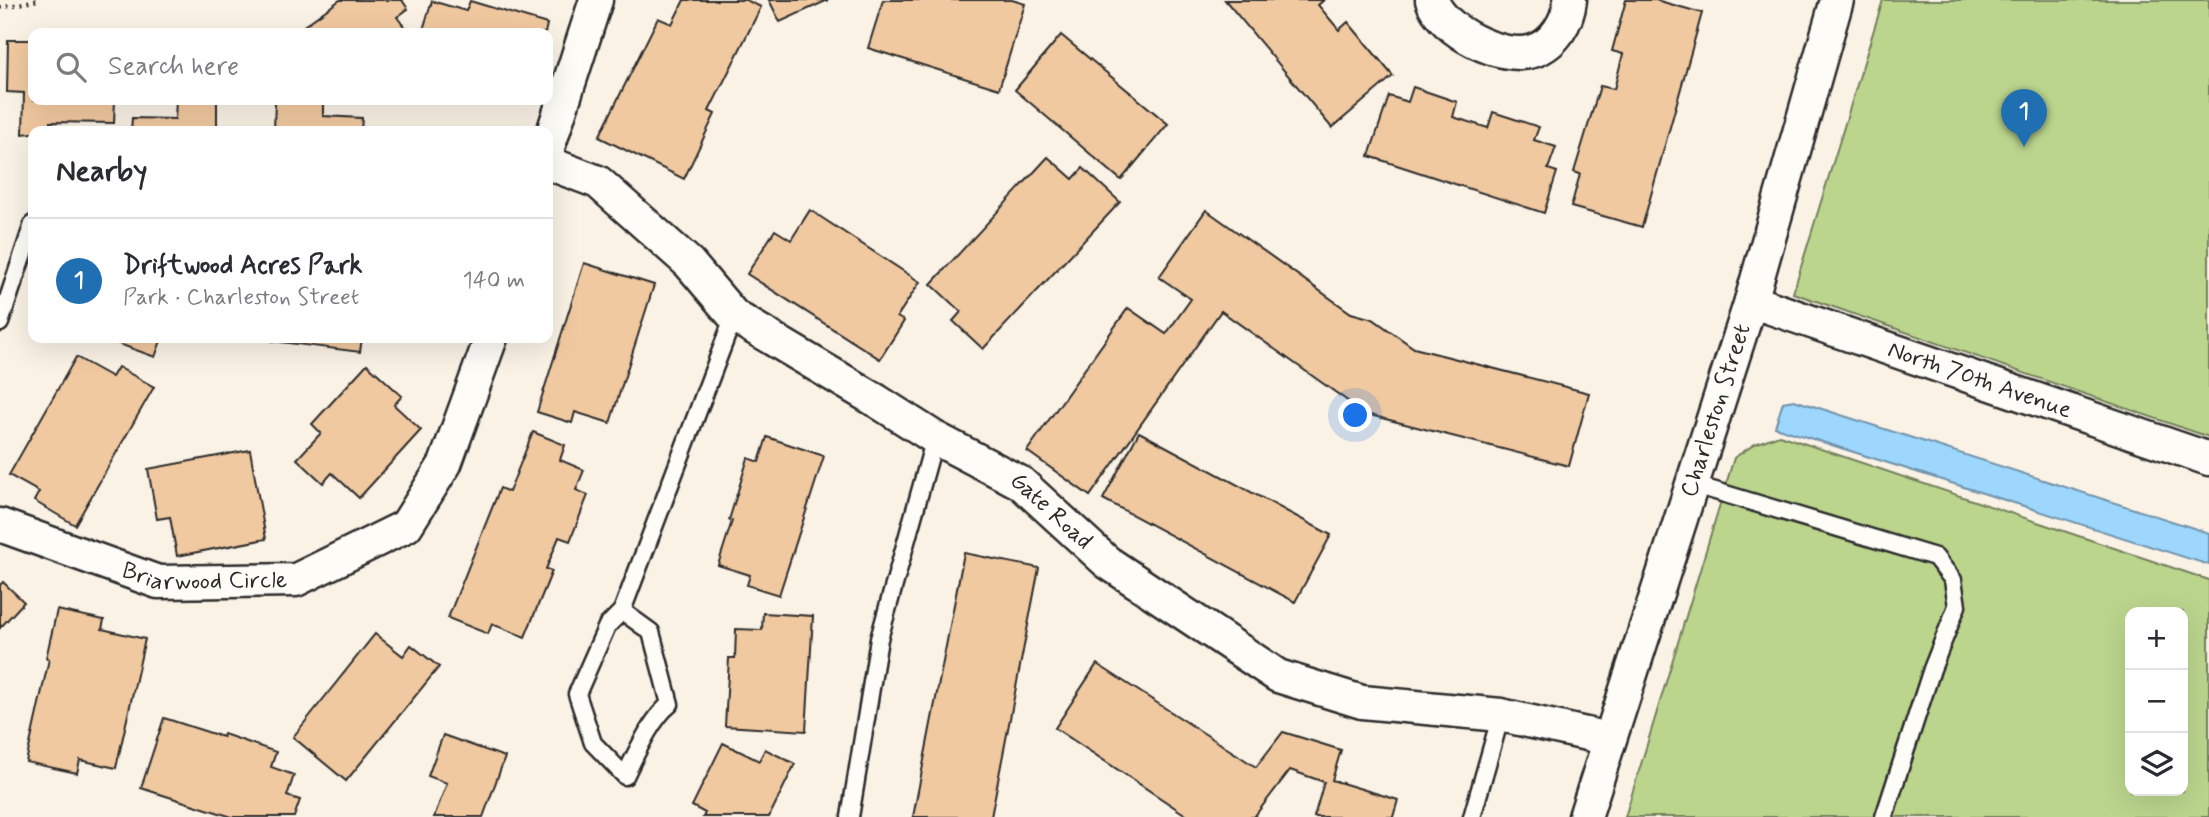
<!DOCTYPE html>
<meta charset="utf-8">
<style>
body{margin:0;font-family:Mynerve,sans-serif;background:#f2f2f3;color:#2b2b33}
.controls{position:absolute;right:21px;bottom:21px;display:grid;overflow:hidden;border-radius:14px;box-shadow:0 7px 28px #0002}
.controls button{width:63px;height:63px;display:grid;place-items:center;padding:0;border:0;border-bottom:2px solid #e1e1e2;background:#fff;color:#2b2b33;font:35px sans-serif}
.you{position:absolute;left:1356px;top:416px;width:24px;height:24px;margin:-18px;border:5px solid #fff;border-radius:50%;background:#1a73e8;box-shadow:0 0 0 10px #1a73e833}
.badge{display:grid;place-items:center;width:46px;height:46px;border-radius:50%;background:#1f6fb2;color:#fff;font-size:23px;font-weight:700}
.pin{position:absolute;translate:-50% -58px;filter:drop-shadow(0 2px 4px #0008)}
.pin::after{content:'';position:absolute;top:37px;width:24px;height:21px;background:inherit;clip-path:polygon(0 0,100% 0,50% 100%)}
.list{margin:0;padding:0;list-style:none}
h2{display:flex;justify-content:space-between;align-items:center;height:91px;margin:0;padding:0 28px;font-size:30px}
h2 small{font-size:23px;font-weight:400;color:#7c7c81}
.list li{display:grid;grid-template-columns:46px 1fr auto;gap:21px;align-items:center;box-sizing:border-box;height:126px;padding:0 28px;border-top:2px solid #e1e1e2}
.list b{display:block;font-size:26px;white-space:nowrap}
.list p{margin:0;font-size:23px;white-space:nowrap;color:#7c7c81}
.list em{font-size:23px;font-style:normal;color:#7c7c81}
.icon{flex:none;width:38px;height:38px;fill:none;stroke:currentColor;stroke-width:2;stroke-linecap:round;stroke-linejoin:round}
.map{position:relative;flex:none;width:2209px;height:817px;overflow:hidden}
.search{position:absolute;background:#fff;box-shadow:0 7px 28px #0002;left:28px;top:28px;width:525px;height:77px;display:flex;align-items:center;gap:18px;box-sizing:border-box;padding:0 24px;border-radius:14px;color:#7c7c81;font-size:26px}
.panel{position:absolute;background:#fff;box-shadow:0 7px 28px #0002;left:28px;top:126px;width:525px;height:217px;border-radius:14px}
.map>svg:first-child{display:block}
</style>
<div class="map">
<svg width="2209" height="817" viewBox="0 0 2209 817">
<rect width="100%" height="100%" fill="#fbf2e6"/>
<filter id="ink" filterUnits="userSpaceOnUse"><feTurbulence type="fractalNoise" baseFrequency=".0143" numOctaves="2"/><feDisplacementMap in="SourceGraphic" scale="14" xChannelSelector="R" yChannelSelector="G"/><feConvolveMatrix kernelMatrix="1 2 1 2 8 2 1 2 1" color-interpolation-filters="sRGB"/></filter>
<g filter="url(#ink)">
<!-- green -->
<g fill="#bbd58d" stroke="#73805c" stroke-width="2" fill-rule="evenodd">
<path d="M1883 0H2209V437L1793 293Z"/>
<path d="M1779 435 2209 580V817H1625L1734 458 1755 444ZM2130 612H2183V791H2130Z"/>
</g>
<!-- water -->
<path fill="#9dd7fd" stroke="#6f92a9" stroke-width="2" d="M1794 400 2209 533V565L1775 427 1783 402Z"/>
<!-- building -->
<g fill="#f1c9a0" stroke="#2b2b2b" stroke-width="2">
<path d="M340 0H402L408 9 397 17 409 33H294Z"/>
<path d="M684 0H746L761 7 709 111 715 114 684 179 599 137 658 18 672 24Z"/>
<path d="M769 0H828L780 22Z"/>
<path d="M883 0H1012L1025 4 999 89 868 48Z"/>
<path d="M1225 0H1324L1318 5 1339 30 1348 22 1393 76 1332 128Z"/>
<path d="M1626 0H1656L1702 13 1642 227 1571 207 1580 174 1574 172 1600 86 1614 89 1623 54 1612 51Z"/>
<path d="M432 1 466 11 470 1 547 24 545 33H422Z"/>
<path d="M1061 35 1168 124 1121 180 1015 90Z"/>
<path d="M8 40H33V100H115L114 123 50 122V131L23 134 24 93 7 92Z"/>
<path d="M1413 87 1457 102 1453 117 1488 128 1493 112 1539 127 1534 140 1556 147 1548 169 1557 172 1544 213 1369 156 1389 96 1408 102Z"/>
<path d="M176 100 217 101V131H131L132 118 175 119Z"/>
<path d="M275 100 323 103V116L362 118 361 131H274Z"/>
<path d="M1048 157 1073 179 1083 168 1120 202 983 349 953 321 961 312 931 284Z"/>
<path d="M810 210 920 282 897 317 904 321 880 359 747 274 775 230 791 240Z"/>
<path d="M1206 210 1351 313 1373 319 1414 348 1589 393 1569 466 1366 414 1221 311 1090 496 1027 451 1128 308 1166 334 1191 299 1159 277Z"/>
<path d="M584 263 654 285 610 423 575 412 572 423 537 412Z"/>
<path d="M109 338H162L155 357 108 340Z"/>
<path d="M273 338H362L360 352 272 341Z"/>
<path d="M76 357 112 377 118 367 154 387 75 525 34 501 39 492 9 475Z"/>
<path d="M367 364 402 396 394 405 421 430 359 498 332 473 323 483 297 459 321 433 312 424Z"/>
<path d="M533 432 565 445 560 460 584 470 576 490 588 495 570 541 559 537 546 569 552 571 525 637 492 624 488 634 448 618 500 488 509 492Z"/>
<path d="M1139 432 1331 535 1295 602 1103 499Z"/>
<path d="M767 437 824 456 779 595 747 585 750 575 718 565 732 521 729 520 748 458 759 462Z"/>
<path d="M250 450 266 539 177 556 170 517 157 519 148 469Z"/>
<path d="M964 553 1039 568 991 817H913Z"/>
<path d="M3 582 24 602 0 628V585Z"/>
<path d="M57 610 104 620 102 629 145 639 116 768 80 760 77 773 26 762 49 659 46 658Z"/>
<path d="M763 613 813 616 806 731 725 726 729 658H735L736 629 762 630Z"/>
<path d="M375 634 403 656 411 645 439 667 346 781 293 737Z"/>
<path d="M1097 664 1256 767 1283 732 1341 750 1332 780 1398 800 1393 817H1314L1324 782 1290 770 1254 817H1189L1055 728Z"/>
<path d="M164 718 223 737 224 734 276 752 271 767 294 775 287 796 300 800 294 817H232L141 788Z"/>
<path d="M443 735 505 757 483 817H434L447 783 428 776Z"/>
<path d="M723 743 759 761 765 749 795 764 769 817H703L705 813 692 806Z"/>
</g>
<g fill="none" stroke-linecap="round" stroke-linejoin="round">
<defs>
<g id="lane">
<path d="M0 323 33 224"/>
<path d="M1692 484 1935 557 1953 580 1957 606 1932 669 1884 817"/>
<path d="M622 611 651 632 670 704C651 719 636 754 625 776L593 743 577 694 607 626 622 611 734 316"/>
<path d="M850 817 879 639 935 438"/>
<path d="M1472 817 1501 715"/>
</g>
<g id="street">
<path d="M1432 0C1442 31 1502 61 1533 51 1555 44 1568 21 1570 0"/>
<path d="M548 148 596 0"/>
<path id="s1" d="M548 163 598 182 689 263 734 316 877 401 935 438 1021 483 1107 562 1278 676 1362 702 1501 715 1609 739"/>
<path id="s2" d="M1751 301 2209 459"/>
<path id="s3" d="M0 525 158 582 296 580 406 526 445 464 491 338"/>
<path id="s4" d="M1585 817 1751 301 1837 0"/>
</g>
</defs>
<!-- lane casing -->
<use href="#lane" stroke="#2b2b2b" stroke-width="21"/>
<!-- street casing -->
<use href="#street" stroke="#2b2b2b" stroke-width="37"/>
<!-- path -->
<path stroke="#2b2b2b" stroke-width="4.5" stroke-dasharray="2 5" stroke-linecap="butt" d="M0 8 38 0"/>
<!-- lane -->
<use href="#lane" stroke="#fdfcf7" stroke-width="16"/>
<!-- street -->
<use href="#street" stroke="#fdfcf7" stroke-width="32"/>
</g>
</g>
<g text-anchor="middle" dominant-baseline="central" stroke-width="7" stroke-linejoin="round" paint-order="stroke">
<!-- street labels -->
<g font-size="24" fill="#2b2b2b" stroke="#fdfcf7">
<text stroke="none"><textPath href="#s2" startOffset="242">North 70th Avenue</textPath></text>
<text stroke="none"><textPath href="#s4" startOffset="427">Charleston Street</textPath></text>
<text stroke="none"><textPath href="#s1" startOffset="618">Gate Road</textPath></text>
<text stroke="none"><textPath href="#s3" startOffset="214">Briarwood Circle</textPath></text>
</g>
</g>
</svg>
<div class="controls">
<button>+</button>
<button>−</button>
<button><svg class="icon" aria-label="layers" viewBox="0 0 24 24"><path d="M12 4l9 5-9 5-9-5zM3 14l9 5 9-5"/></svg></button>
</div>
<div class="you"></div>
<div class="pin badge" style="left:2024px;top:147px">1</div>
<div class="search"><svg class="icon" aria-label="search" viewBox="0 0 24 24"><circle cx="10" cy="10" r="6"/><path d="M15 15l6 6"/></svg>Search here</div>
<section class="panel">
<h2>Nearby<small></small></h2>
<ul class="list">
<li><span class="badge">1</span><div><b>Driftwood Acres Park</b><p>Park · Charleston Street</p></div><em>140 m</em></li>
</ul>
</section>
</div>
